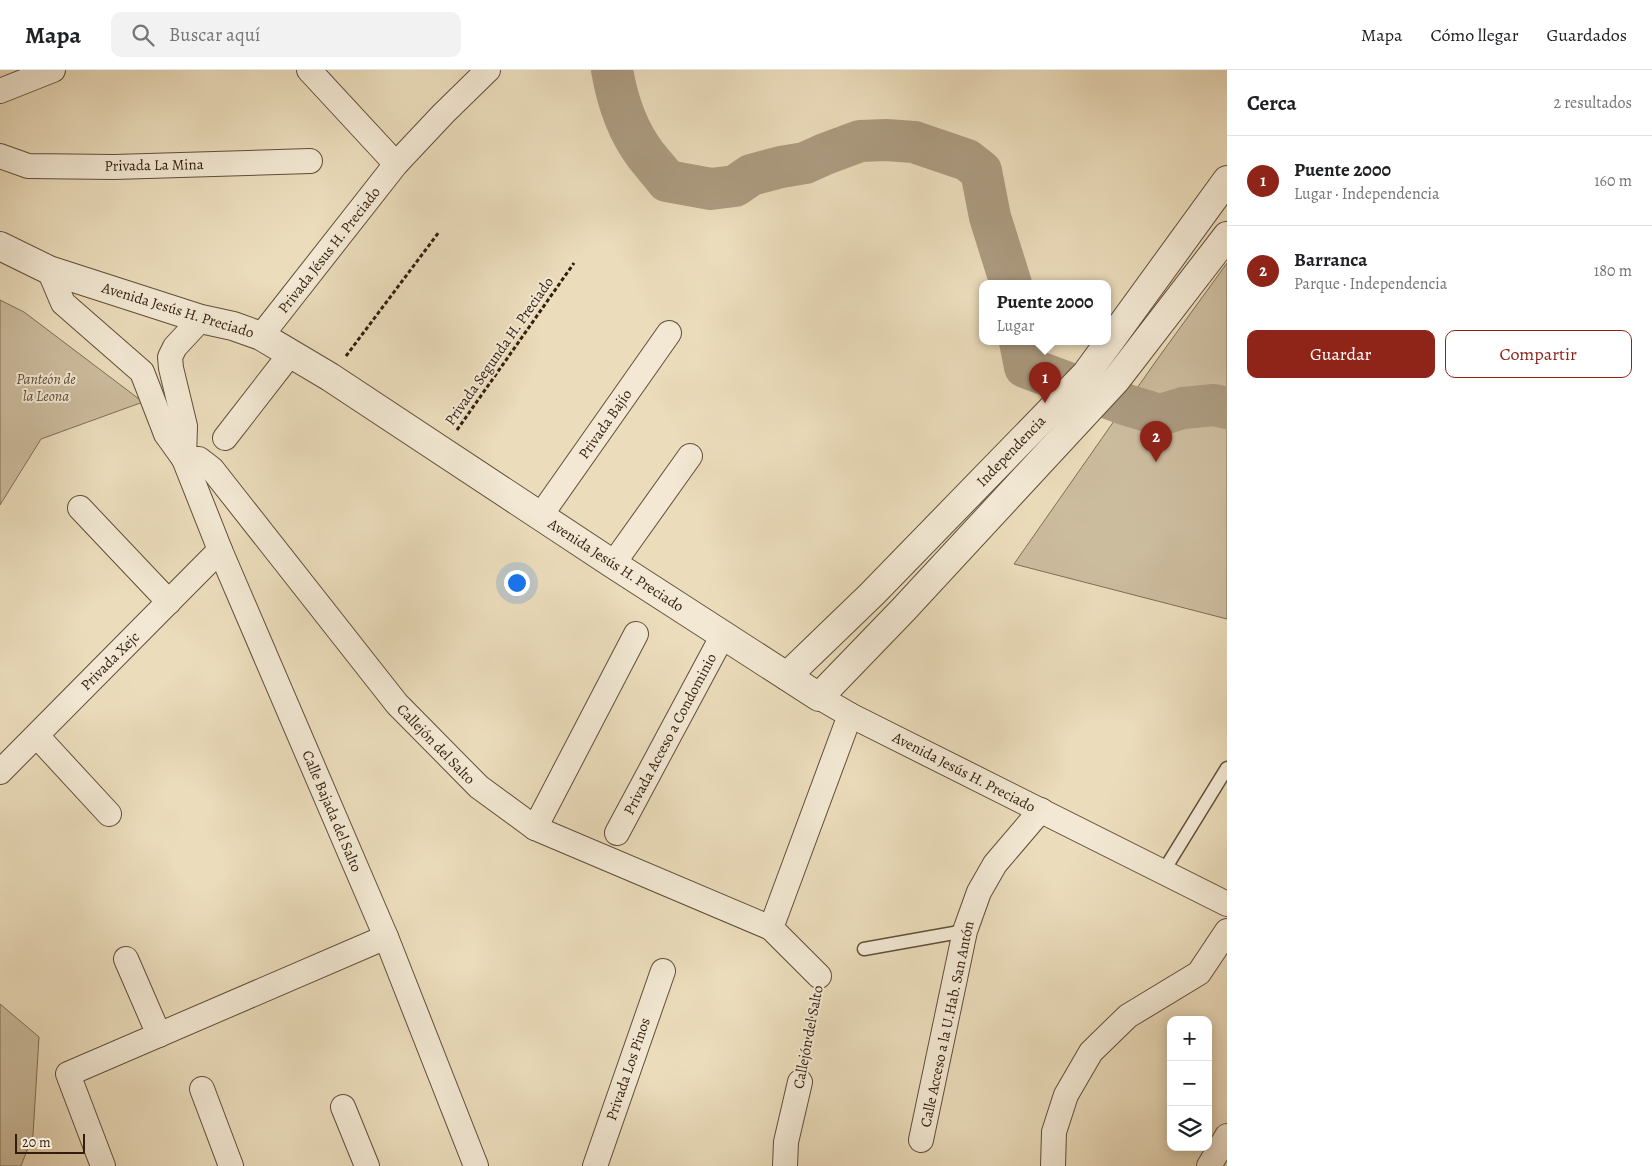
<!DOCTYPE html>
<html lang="es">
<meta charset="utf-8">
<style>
body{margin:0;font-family:Alegreya,serif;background:#f2f2f2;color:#202124}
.controls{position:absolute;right:15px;bottom:15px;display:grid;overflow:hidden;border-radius:10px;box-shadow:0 2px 12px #0003}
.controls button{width:45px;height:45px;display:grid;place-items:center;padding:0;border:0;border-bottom:1px solid #e0e0e0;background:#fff;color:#202124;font:25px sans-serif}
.scale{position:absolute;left:15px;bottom:12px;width:70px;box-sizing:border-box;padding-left:5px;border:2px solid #331e0e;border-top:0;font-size:14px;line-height:18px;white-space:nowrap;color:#331e0e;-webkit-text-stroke:4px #f2e8d3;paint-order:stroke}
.you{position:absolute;left:516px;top:512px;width:18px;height:18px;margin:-12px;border:4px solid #fff;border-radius:50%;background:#1a73e8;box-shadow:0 0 0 8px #1a73e833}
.badge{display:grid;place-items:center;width:32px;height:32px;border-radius:50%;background:#8f2418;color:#fff;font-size:16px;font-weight:700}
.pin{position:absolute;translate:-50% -41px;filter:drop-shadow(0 1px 2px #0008)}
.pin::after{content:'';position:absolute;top:26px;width:18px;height:15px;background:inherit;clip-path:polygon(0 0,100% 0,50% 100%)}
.popup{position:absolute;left:979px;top:210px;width:132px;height:65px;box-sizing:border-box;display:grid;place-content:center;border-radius:10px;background:#fff;filter:drop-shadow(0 1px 4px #0005);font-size:16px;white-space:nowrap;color:#757577}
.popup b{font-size:19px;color:#202124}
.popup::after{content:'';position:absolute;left:50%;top:100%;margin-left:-10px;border:10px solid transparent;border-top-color:#fff}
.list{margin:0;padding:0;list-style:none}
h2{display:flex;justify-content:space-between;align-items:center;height:65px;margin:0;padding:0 20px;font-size:21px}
h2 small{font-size:16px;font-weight:400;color:#757577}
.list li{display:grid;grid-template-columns:32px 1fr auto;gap:15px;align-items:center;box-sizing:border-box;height:90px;padding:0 20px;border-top:1px solid #e0e0e0}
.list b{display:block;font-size:19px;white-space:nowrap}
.list p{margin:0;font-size:16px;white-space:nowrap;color:#757577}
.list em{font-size:16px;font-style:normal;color:#757577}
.actions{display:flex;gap:10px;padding:15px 20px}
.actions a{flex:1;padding:11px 0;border:1px solid #8f2418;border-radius:10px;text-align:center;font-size:18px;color:#8f2418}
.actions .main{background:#8f2418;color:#fff}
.icon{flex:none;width:28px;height:28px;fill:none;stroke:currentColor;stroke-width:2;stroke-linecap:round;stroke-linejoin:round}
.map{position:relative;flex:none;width:1227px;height:1096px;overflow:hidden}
header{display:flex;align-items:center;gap:30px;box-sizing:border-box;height:70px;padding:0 25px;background:#fff;border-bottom:1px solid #e0e0e0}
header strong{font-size:24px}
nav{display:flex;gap:28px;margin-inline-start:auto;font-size:18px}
.search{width:350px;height:45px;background:#f2f2f2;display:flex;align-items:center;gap:12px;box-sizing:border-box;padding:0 18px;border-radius:10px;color:#757577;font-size:19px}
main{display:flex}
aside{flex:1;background:#fff}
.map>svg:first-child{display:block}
</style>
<header>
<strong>Mapa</strong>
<div class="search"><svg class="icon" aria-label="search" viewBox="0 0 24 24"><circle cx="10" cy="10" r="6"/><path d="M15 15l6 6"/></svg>Buscar aquí</div>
<nav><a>Mapa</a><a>Cómo llegar</a><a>Guardados</a></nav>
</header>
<main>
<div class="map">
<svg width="1227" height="1096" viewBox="0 0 1227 1096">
<rect width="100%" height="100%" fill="#ebdcbb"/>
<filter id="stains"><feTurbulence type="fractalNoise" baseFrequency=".004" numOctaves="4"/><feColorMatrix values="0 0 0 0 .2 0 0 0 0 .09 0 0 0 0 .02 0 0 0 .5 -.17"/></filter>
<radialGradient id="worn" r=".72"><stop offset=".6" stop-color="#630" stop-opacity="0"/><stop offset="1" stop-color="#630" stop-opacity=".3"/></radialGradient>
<!-- green -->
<g fill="#ccbc9e" stroke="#806d56">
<path d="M1227 193V549L1014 494 1156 291Z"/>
<path d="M0 230 24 242 143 332 41 369 0 435Z"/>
<path d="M0 934 39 967 33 1065 21 1096H0Z"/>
</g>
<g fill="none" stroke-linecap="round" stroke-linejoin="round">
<!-- river -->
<g stroke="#ac9b80" stroke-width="42">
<path d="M612 0C617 29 627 60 645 84 652 93 660 102 667 111L711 119 735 116 751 105 781 97 805 93 825 84 860 71 886 70 914 72 967 90 981 101 990 147 1011 214"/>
<path d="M1020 272 1025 297 1127 335 1160 345 1183 338 1214 335 1227 338"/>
</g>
<defs>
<g id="service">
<path d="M1163 802 1227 698"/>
<path d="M864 879 965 861"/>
</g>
<g id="minor">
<path d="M309 0 396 94"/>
<path d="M0 21 53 0"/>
<path d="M0 86 28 96 114 97 310 91"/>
<path d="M49 200 63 233 142 302 166 364 184 389 220 480 386 867 476 1096"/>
<path d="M261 266 396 94 443 44 488 0"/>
<path d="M225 368 291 283"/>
<path d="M184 389H199L212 399 397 634 479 717 535 758 771 858 819 906"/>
<path d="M184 389 185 356 171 298 170 287 175 277 201 249"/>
<path d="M80 438 169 532"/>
<path d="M541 445 669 263"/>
<path d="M613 494 690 386"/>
<path d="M819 627 850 645 1227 834"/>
<path d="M37 666 109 744"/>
<path d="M0 702 220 480"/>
<path d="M535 758 636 564"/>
<path d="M617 763 723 565"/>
<path d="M771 858 850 645"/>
<path d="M126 889 159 965"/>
<path d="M202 1019 231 1096"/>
<path d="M343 1037 367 1096"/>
<path d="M921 1070 965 861 979 822 995 794 1041 740"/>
<path d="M103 1096 68 1004 386 867"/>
<path d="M595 1096 663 901"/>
<path d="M785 1096 786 1072 800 1012"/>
<path d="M1053 1096 1054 1062 1066 1025 1091 982 1128 946 1199 903 1227 861"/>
<path d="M1209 1096 1227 1066"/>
</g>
<g id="tertiary">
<path d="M0 176 49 200 201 249 233 256 261 266 330 307 613 494 819 627 903 540 1116 310 1227 166"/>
<path d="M787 606 872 524 1086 304 1227 110"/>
</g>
</defs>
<!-- service casing -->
<use href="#service" stroke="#614e39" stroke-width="15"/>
<!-- minor casing -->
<use href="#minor" stroke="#614e39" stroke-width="26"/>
<!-- tertiary casing -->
<use href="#tertiary" stroke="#614e39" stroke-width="30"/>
<!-- path -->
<g stroke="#331e0e" stroke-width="3" stroke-dasharray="4 2.5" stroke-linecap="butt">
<path d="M346 286 439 162"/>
<path d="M457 360 574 193"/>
<path d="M804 989 815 929"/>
</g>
<!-- service -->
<use href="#service" stroke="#f2e8d3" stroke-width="12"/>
<!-- minor -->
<use href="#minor" stroke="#f2e8d3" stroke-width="24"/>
<!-- tertiary -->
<use href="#tertiary" stroke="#f2e8d3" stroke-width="28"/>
</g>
<g text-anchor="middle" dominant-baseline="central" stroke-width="4" stroke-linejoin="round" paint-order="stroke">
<!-- street labels -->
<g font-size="15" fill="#331e0e" stroke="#f2e8d3">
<text transform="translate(154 95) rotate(-1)">Privada La Mina</text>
<text transform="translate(329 180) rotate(-52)">Privada Jésus H. Preciado</text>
<text transform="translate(178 240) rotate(17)">Avenida Jesús H. Preciado</text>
<text transform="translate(499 281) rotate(-55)">Privada Segunda H. Preciado</text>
<text transform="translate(605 354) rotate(-55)">Privada Bajío</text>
<text transform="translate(1011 381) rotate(-46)">Independencia</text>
<text transform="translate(616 495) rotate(33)">Avenida Jesús H. Preciado</text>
<text transform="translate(110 591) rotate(-45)">Privada Xejc</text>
<text transform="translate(670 664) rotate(-62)">Privada Acceso a Condominio</text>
<text transform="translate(436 674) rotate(46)">Callejón del Salto</text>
<text transform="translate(964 702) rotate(27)">Avenida Jesús H. Preciado</text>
<text transform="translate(332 741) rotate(67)">Calle Bajada del Salto</text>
<text transform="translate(947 954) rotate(-78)">Calle Acceso a la U.Hab. San Antón</text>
<text transform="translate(808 967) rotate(-79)">Callejón del Salto</text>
<text transform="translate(628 999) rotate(-71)">Privada Los Pinos</text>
</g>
<!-- park labels -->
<g font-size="15" font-style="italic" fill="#614d39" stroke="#f2e8d3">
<text x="46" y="309">Panteón de<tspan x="46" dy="17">la Leona</tspan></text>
</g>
</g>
<rect width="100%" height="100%" filter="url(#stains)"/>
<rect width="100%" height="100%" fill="url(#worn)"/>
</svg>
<div class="controls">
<button>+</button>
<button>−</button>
<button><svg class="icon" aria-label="layers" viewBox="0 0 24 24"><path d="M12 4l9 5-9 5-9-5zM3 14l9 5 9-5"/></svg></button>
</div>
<div class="scale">20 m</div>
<div class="you"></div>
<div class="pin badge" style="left:1045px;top:333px">1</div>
<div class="popup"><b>Puente 2000</b>Lugar</div>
<div class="pin badge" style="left:1156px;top:392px">2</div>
</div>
<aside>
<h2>Cerca<small>2 resultados</small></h2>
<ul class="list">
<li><span class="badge">1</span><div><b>Puente 2000</b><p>Lugar · Independencia</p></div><em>160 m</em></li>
<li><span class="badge">2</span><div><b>Barranca</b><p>Parque · Independencia</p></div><em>180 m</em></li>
</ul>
<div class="actions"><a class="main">Guardar</a><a>Compartir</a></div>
</aside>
</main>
